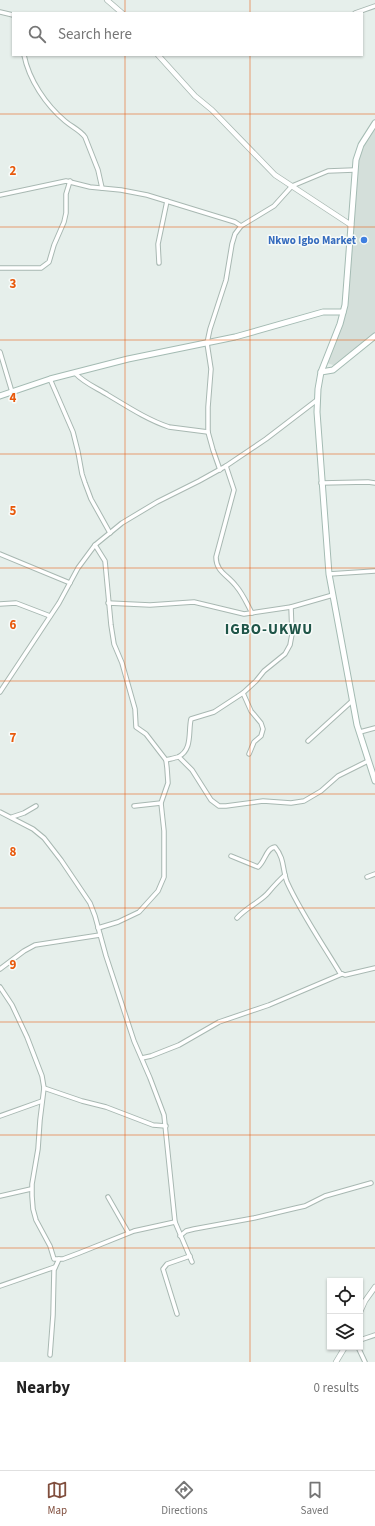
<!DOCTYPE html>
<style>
body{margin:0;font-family:"Source Sans 3",sans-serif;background:#f2f2f2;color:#222}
.controls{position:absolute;right:12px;bottom:12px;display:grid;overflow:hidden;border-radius:0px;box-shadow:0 1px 3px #0004}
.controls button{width:36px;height:36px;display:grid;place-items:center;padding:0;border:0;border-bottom:1px solid #e0e0e0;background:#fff;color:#222;font:20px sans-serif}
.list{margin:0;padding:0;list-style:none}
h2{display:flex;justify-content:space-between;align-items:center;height:52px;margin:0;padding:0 16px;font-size:17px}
h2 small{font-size:13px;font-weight:400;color:#767676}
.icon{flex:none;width:22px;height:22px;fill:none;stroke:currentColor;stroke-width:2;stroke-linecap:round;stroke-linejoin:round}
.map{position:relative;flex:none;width:375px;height:1362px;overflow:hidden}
.search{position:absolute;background:#fff;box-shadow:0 1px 3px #0004;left:12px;right:12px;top:12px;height:44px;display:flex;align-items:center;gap:10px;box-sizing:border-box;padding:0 14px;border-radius:0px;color:#767676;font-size:15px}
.sheet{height:108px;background:#fff}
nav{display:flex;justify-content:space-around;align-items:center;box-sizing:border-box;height:56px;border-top:1px solid #e0e0e0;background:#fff;font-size:11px;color:#767676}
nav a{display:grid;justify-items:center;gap:2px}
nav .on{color:#804e3d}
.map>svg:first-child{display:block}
</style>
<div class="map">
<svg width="375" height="1362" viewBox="0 0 375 1362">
<rect width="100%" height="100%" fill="#e6efeb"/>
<!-- built -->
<path fill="#d4dfda" d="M375 127V334L336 365H333L327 363 346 310 350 278 359 159 366 142Z"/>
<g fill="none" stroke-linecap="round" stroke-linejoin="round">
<defs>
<g id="minor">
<path d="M0 12 13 15"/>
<path d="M355 13 375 6"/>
<path d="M24 55C29 80 46 105 65 121 72 127 80 130 85 137L98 170 102 188"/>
<path d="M0 195 66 181 90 187 121 190 147 195 235 222 241 226"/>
<path d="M159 263 158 244 167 201"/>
<path d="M0 268H41L49 262 54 245 64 222 66 213V194L70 181"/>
<path d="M0 352 12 392"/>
<path d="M75 373C84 383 97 388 108 395 128 407 148 420 169 427L208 432"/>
<path d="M50 379 73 432 78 452 82 474 85 483 91 499 110 533"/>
<path d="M226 466 234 490 216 557C216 572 228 575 236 586 243 594 247 604 252 613"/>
<path d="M220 470 213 450 208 432V407L211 369 207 343 210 329 226 280 232 244 235 234 241 226 274 206 292 186 328 171 354 170"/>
<path d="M321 483 368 482 375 483"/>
<path d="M95 545 105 561 111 625 114 644 122 663 135 709 136 727 146 734 166 760 167 768 168 783 161 803 164 831V877L158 891 139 912 118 922 98 928"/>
<path d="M0 554 70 583"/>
<path d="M329 574 375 571"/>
<path d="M108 603 150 605 194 602 244 614 291 607 333 595"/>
<path d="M0 604 16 603 50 616"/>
<path d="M0 692 59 603 78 568 95 545 122 523 157 502 199 481 226 466 266 439 317 400"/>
<path d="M243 693 251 711 261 723 263 729 261 736 254 742 249 754"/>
<path d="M360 732 375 728"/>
<path d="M308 741 352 701"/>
<path d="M179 757 192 770 211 800 219 806H226L263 801 291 803 304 801 321 791 338 776 368 761"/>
<path d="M166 760C170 759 175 758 178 757 193 750 188 731 191 719L214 712 243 693 256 681 264 671 285 654 290 645 292 634 291 607"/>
<path d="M134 806 161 803"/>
<path d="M0 812 33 829 44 838 61 860 90 903 95 916 106 956 134 1041 150 1078 164 1115 175 1222 192 1262"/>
<path d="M12 817 24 813 36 806"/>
<path d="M231 856 258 867C265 862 266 848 275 847 285 859 282 869 287 882 301 913 322 943 340 973L345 975 375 968"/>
<path d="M367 877 375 874"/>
<path d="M237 918C246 908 258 903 267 894 273 887 278 881 285 875"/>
<path d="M0 969 24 951 35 945 100 935"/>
<path d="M0 987 12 1005 27 1037 42 1076 44 1088 40 1120 38 1149 32 1184V1196L33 1209 36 1220 50 1246 54 1259H63L79 1253 134 1231 175 1222"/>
<path d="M142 1058 151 1056 179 1045 219 1022 269 1005 342 974"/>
<path d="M44 1088 82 1101 106 1107 153 1125 166 1126"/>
<path d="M0 1116 42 1101"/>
<path d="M0 1196 31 1189"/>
<path d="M108 1197 128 1232"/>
<path d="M180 1236 186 1231 194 1229 254 1218 296 1208 305 1206 325 1196 371 1183"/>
<path d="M0 1286 55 1267"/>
<path d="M177 1314 163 1269 167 1264 190 1256"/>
<path d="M360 1340 375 1335"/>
<path d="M358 1347 365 1362"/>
<path d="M50 1355 53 1315 54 1270 59 1259"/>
</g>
<g id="tertiary">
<path d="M107 0 122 13"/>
<path d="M158 55 195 96 212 110 275 175 351 225"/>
<path d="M360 1312 365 1301 375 1287"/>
<path d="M336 1362 345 1347"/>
</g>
<g id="secondary">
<path d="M375 123 361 145 356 160 345 305 340 324 321 372 318 389 317 412 329 574 357 725 375 781"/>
<path d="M321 372 333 370 375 336"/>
<path d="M0 396 50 379 128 359 235 337 323 312H343"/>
</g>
</defs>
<!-- minor casing -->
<use href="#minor" stroke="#a8b8b2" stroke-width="5.5"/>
<!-- tertiary casing -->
<use href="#tertiary" stroke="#a8b8b2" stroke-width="6"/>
<!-- secondary casing -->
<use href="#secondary" stroke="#a4bbb3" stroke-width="7"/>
<!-- minor -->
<use href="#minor" stroke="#fff" stroke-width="3.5"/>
<!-- tertiary -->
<use href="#tertiary" stroke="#fff" stroke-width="4.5"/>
<!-- secondary -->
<use href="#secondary" stroke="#fff" stroke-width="5"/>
</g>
<!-- grid -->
<path fill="none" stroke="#e8590c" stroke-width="1" stroke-opacity="0.55" d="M125 0V13M250 0V13M125 55V1362M250 55V1362M0 114H375M0 227H375M0 340H375M0 454H375M0 568H375M0 681H375M0 794H375M0 908H375M0 1022H375M0 1135H375M0 1248H375"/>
<!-- markers -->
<circle fill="#3f7fe0" stroke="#f7fbf9" stroke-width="1.5" cx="364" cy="240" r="4"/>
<g text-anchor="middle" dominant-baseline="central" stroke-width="3" stroke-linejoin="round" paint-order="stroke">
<!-- shop labels -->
<g font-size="11" font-weight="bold" fill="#366cbe" stroke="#f7fbf9" text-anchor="end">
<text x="356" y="240">Nkwo Igbo Market</text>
</g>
<!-- district labels -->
<g font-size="15" font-weight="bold" letter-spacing="1" fill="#1f5548" stroke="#f7fbf9">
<text x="269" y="629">IGBO-UKWU</text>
</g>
</g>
<g font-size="13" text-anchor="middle" font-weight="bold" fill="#e8590c" stroke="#f7fbf9" stroke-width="3" stroke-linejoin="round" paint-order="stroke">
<text x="13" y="175">2</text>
<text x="13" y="288">3</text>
<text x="13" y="402">4</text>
<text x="13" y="515">5</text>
<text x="13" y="629">6</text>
<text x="13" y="742">7</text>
<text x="13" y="856">8</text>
<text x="13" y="969">9</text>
</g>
</svg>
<div class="controls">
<button><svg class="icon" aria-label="locate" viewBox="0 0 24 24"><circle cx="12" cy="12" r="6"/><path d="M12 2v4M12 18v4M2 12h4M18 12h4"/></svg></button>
<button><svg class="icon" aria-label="layers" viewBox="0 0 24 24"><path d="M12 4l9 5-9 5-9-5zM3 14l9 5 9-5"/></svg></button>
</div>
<div class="search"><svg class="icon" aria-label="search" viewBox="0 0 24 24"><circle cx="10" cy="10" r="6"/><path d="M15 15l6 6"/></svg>Search here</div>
</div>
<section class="sheet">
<h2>Nearby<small>0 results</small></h2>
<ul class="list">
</ul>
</section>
<nav>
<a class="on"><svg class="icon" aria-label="map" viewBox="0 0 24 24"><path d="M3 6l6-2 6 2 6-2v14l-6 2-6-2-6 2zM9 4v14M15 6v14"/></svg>Map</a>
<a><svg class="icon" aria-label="directions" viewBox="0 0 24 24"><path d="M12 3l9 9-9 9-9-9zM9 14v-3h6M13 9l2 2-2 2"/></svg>Directions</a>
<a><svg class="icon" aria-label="saved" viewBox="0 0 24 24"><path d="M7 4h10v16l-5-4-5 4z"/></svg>Saved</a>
</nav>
